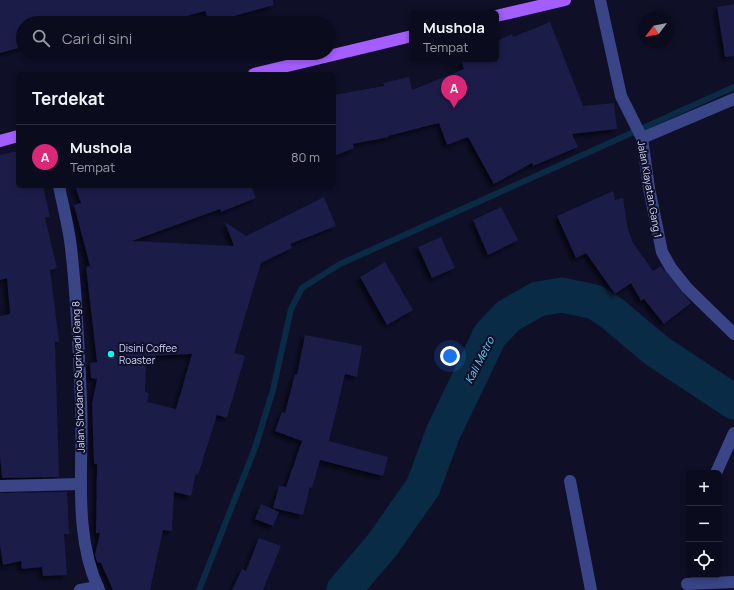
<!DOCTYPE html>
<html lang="id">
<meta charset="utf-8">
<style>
body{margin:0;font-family:Manrope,sans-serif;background:#19192b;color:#f1f3f6}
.controls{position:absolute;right:12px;bottom:12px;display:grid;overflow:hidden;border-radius:6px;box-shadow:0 2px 6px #0003}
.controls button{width:36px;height:36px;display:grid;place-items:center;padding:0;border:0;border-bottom:1px solid #2b2b3c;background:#0b0b1e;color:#f1f3f6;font:20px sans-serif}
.compass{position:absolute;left:638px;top:12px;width:36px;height:36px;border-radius:50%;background:#0b0b1e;box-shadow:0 2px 6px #0003;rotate:238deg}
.you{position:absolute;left:450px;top:356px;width:14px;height:14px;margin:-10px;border:3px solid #fff;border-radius:50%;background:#1a73e8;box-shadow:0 0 0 6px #1a73e833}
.badge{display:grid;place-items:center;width:26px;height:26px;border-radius:50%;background:#db2777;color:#fff;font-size:13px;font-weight:700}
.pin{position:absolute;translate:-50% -33px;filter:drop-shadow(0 1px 2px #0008)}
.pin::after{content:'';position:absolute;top:21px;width:14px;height:12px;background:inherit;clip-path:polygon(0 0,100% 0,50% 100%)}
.popup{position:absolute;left:409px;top:10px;width:90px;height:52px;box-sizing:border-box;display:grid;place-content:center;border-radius:6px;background:#0b0b1e;filter:drop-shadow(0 1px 3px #0005);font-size:13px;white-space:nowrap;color:#9a9ba4}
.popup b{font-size:15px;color:#f1f3f6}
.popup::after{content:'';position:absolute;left:50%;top:100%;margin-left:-8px;border:8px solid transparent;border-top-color:#0b0b1e}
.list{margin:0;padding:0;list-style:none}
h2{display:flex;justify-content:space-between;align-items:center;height:52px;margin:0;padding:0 16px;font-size:17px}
h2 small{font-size:13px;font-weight:400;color:#9a9ba4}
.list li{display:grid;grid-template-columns:26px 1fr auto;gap:12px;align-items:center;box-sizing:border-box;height:64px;padding:0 16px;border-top:1px solid #2b2b3c}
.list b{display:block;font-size:15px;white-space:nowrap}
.list p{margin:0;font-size:13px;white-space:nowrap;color:#9a9ba4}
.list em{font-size:13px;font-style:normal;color:#9a9ba4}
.icon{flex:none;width:22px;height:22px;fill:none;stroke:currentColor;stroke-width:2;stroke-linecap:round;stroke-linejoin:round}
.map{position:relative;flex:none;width:734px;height:590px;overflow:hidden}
.search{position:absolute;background:#0b0b1e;box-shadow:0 2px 6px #0003;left:16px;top:16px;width:320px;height:44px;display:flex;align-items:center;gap:10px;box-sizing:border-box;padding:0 14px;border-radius:22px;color:#9a9ba4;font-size:15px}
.panel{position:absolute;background:#0b0b1e;box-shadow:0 2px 6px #0003;left:16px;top:72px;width:320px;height:116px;border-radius:6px}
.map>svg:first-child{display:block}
</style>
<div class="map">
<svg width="734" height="590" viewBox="0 0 734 590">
<defs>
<filter id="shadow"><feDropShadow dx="-3.5" dy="3.5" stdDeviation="2" flood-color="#0009"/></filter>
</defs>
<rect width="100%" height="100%" fill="#0f0f28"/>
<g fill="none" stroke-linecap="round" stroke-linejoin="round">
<!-- stream -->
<path stroke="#092b46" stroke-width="6" d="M199 590 255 448 273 390 291 309 302 288 340 264 734 87"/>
<!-- river -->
<path stroke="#092b46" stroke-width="35" d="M344 590 383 544 423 487 443 433 490 335 508 316 538 299 562 295 595 302 613 314 657 351 734 402"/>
</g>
<!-- building -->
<g fill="#1c1b49" fill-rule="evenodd" filter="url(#shadow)">
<path d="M0 0H273L274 5 209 23 205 11 161 23H23V47L0 53Z"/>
<path d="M734 4V56L725 57 717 7Z"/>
<path d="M550 22 583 106 614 103 617 129 572 134 578 147 533 166 532 163 494 184 468 137 447 145 439 123 388 136 389 137 353 144 354 148 334 156V95L384 86 383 83 409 77 412 90 464 69 460 59H496V41L512 34 513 37Z"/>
<path d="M18 151V186H43L50 217 45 218 57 268 50 270 59 342H55L59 477 2 478 0 455V316L10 314 7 278 0 280V155Z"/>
<path d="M75 186H251L256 198 221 212 220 209 132 241 234 246 225 222 246 236 324 197 336 226 290 244 292 248 261 263 234 353 245 356 227 418 217 415 198 475 196 474 191 496 174 492 172 531 163 530 150 590H113L101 563 97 562 95 554 100 533H96L97 464H94L92 404 97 379 91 378 90 363 97 362 86 267 90 266 74 205 81 203ZM192 354 176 409 147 402 149 393 145 392 146 356Z"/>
<path d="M613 191 615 200 623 198 627 225 633 243 653 271 661 266 691 303 664 324 644 299 641 301 631 283 615 294 586 253 576 258 557 216Z"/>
<path d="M501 207 518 240 488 255 473 220Z"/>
<path d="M441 237 455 268 432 278 418 247Z"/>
<path d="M385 262 413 310 387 325 360 277Z"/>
<path d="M305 335 362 346 357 377 345 374 329 441 388 457 383 476 320 460 312 488 310 487 303 515 273 508 279 486 286 487 302 441 275 431 282 412 285 413 295 374 297 375Z"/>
<path d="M67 492 69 534H64L67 575 43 576 42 567 22 569 21 561 3 565 0 546V493Z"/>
<path d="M261 504 279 512 273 526 255 519Z"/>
<path d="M259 538 281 546 263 590H232L242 569 246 571Z"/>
</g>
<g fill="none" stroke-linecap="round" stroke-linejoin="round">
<!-- minor -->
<g stroke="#394587" stroke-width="12">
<path d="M600 0 621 96 642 138 649 188 662 252 671 268 687 288 734 334"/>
<path d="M642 138 734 99"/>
<path d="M59 186C63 207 69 228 71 248 77 299 79 351 81 402 84 464 72 532 99 590"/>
<path d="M716 473 734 433"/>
<path d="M570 481 591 590"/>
<path d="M0 486 81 484"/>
<path d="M687 584 734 582"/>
<path d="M80 590 98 587"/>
</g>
<!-- major -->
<g stroke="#a45dff" stroke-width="12">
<path d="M496 16 565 0"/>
<path d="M254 74 412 36"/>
<path d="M0 141 18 136"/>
</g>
</g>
<!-- markers -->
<circle fill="#02ffe9" stroke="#0f0f28" stroke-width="1.5" cx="111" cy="354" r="4"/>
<g text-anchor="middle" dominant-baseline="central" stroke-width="4" stroke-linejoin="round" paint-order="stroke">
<!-- street labels -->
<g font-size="10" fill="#d6d9ff" stroke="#0f0f28">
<text transform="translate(650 189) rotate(80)">Jalan Klayatan Gang 1</text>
<text transform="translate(78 377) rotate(-92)">Jalan Shodanco Supriyadi Gang 8</text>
</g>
<!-- poi labels -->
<g font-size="10" fill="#d6d9ff" stroke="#0f0f28" text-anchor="start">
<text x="119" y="348">Disini Coffee<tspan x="119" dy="12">Roaster</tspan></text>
</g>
<!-- water labels -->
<g font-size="11" font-style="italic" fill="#64d4ff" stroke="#0f0f28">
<text transform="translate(479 360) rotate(-63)">Kali Metro</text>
</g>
</g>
</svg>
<div class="controls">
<button>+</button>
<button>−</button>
<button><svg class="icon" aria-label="locate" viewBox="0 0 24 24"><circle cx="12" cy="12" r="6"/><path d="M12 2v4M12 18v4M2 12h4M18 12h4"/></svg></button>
</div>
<svg class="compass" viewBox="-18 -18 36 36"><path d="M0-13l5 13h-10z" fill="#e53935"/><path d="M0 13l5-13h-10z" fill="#9a9ba4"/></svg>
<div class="you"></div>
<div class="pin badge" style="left:454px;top:108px">A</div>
<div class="popup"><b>Mushola</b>Tempat</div>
<div class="search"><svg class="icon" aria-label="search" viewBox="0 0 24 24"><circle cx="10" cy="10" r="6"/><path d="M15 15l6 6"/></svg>Cari di sini</div>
<section class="panel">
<h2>Terdekat<small></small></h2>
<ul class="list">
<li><span class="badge">A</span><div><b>Mushola</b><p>Tempat</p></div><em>80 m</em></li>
</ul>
</section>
</div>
